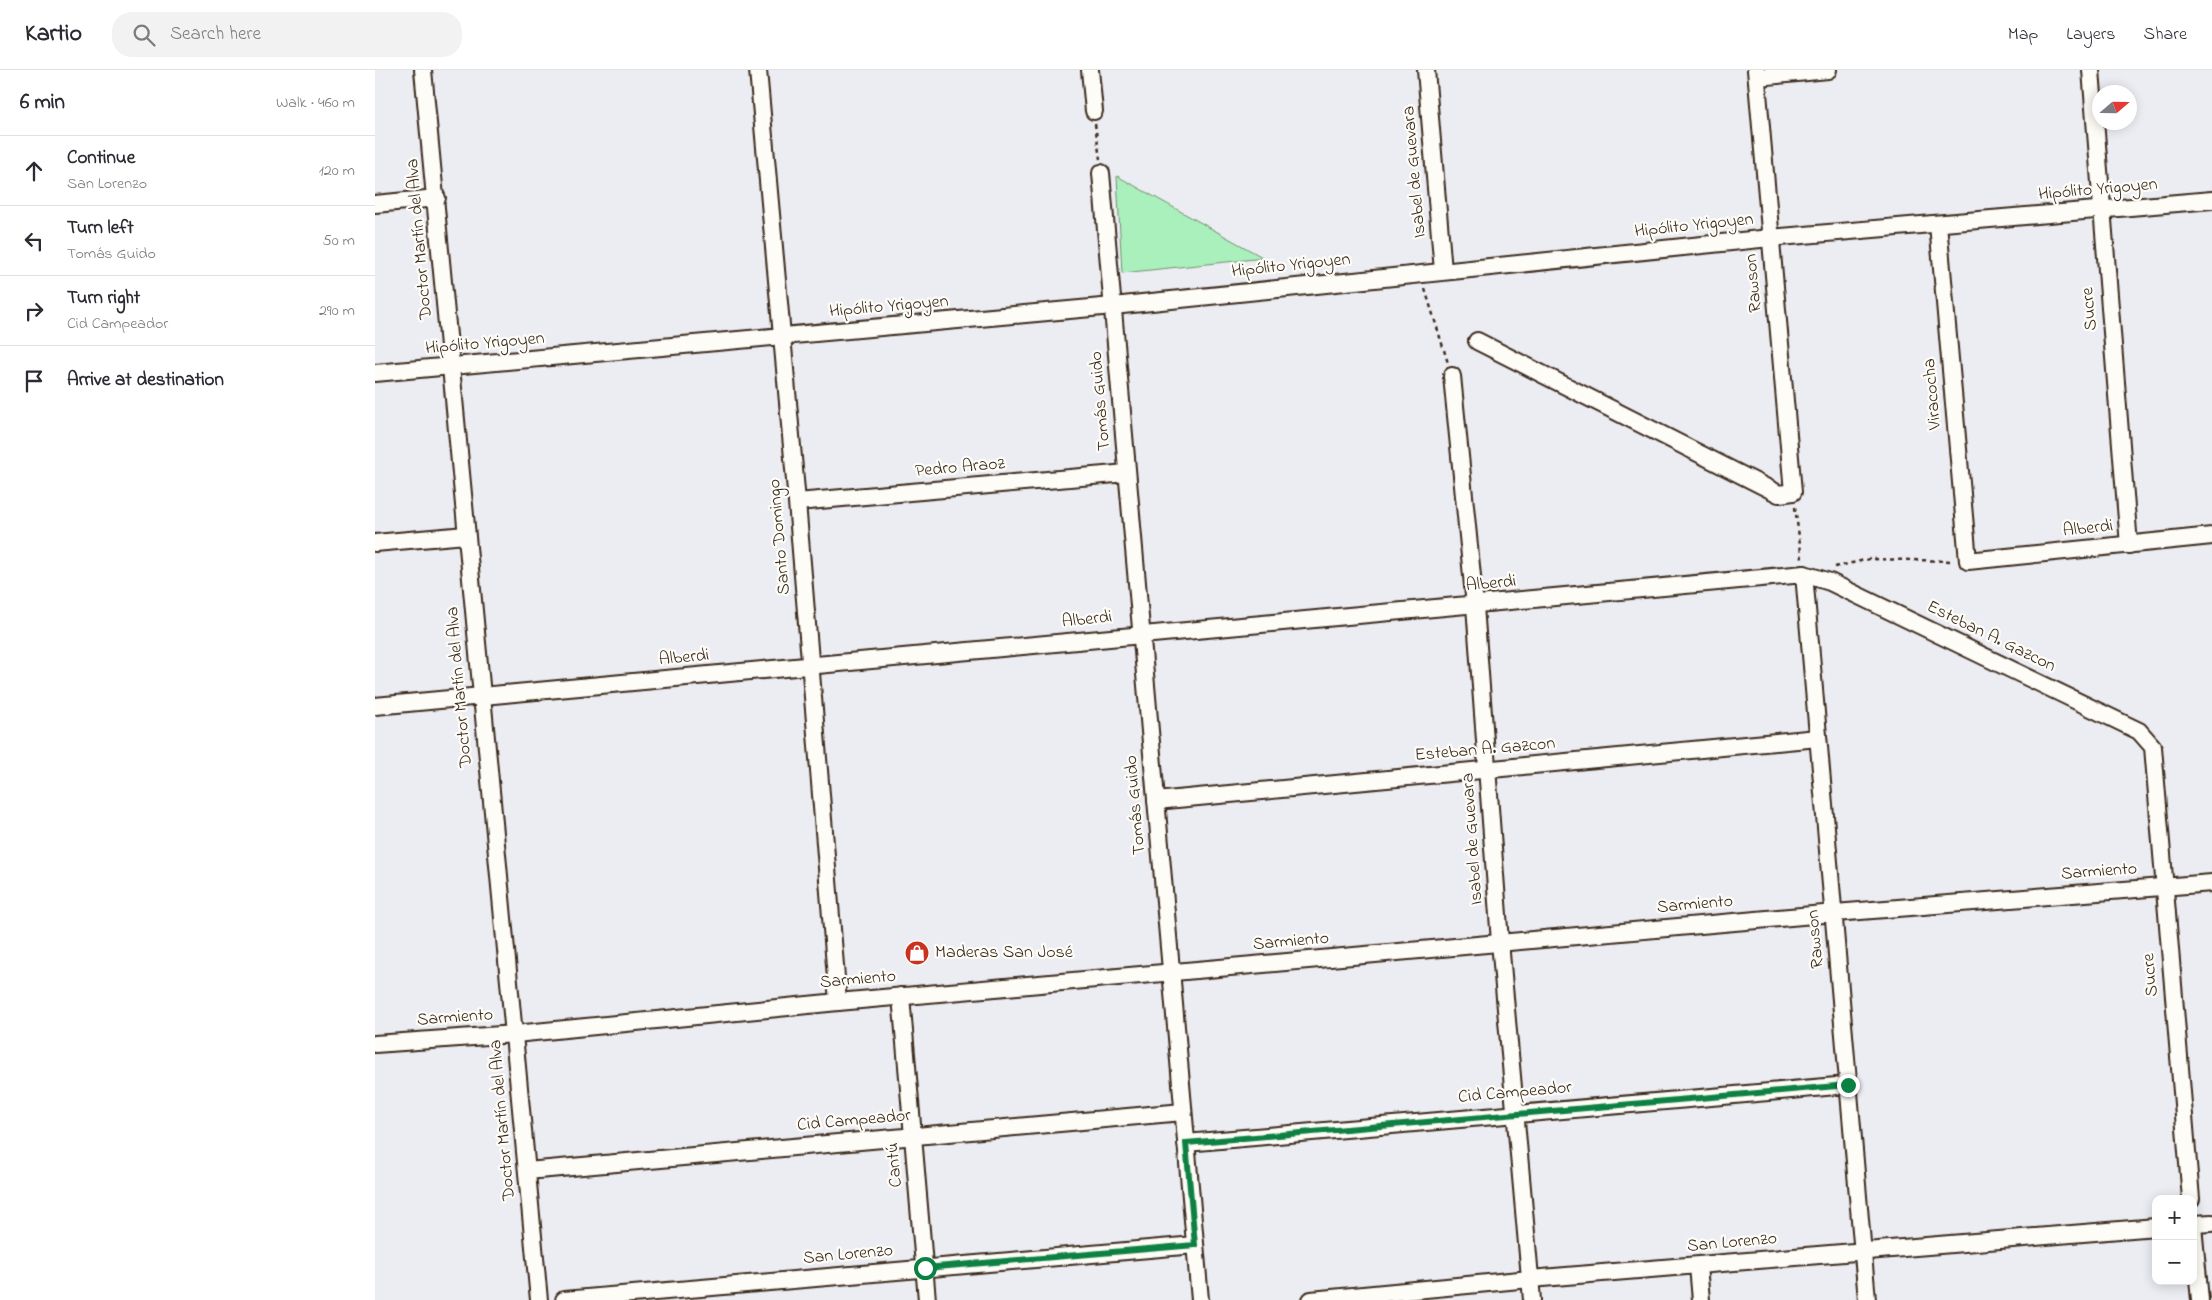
<!DOCTYPE html>
<meta charset="utf-8">
<style>
body{margin:0;font-family:"Indie Flower",sans-serif;background:#f2f2f3;color:#2b2b33}
.controls{position:absolute;right:15px;bottom:15px;display:grid;overflow:hidden;border-radius:10px;box-shadow:0 2px 12px #0003}
.controls button{width:45px;height:45px;display:grid;place-items:center;padding:0;border:0;border-bottom:1px solid #e1e1e2;background:#fff;color:#2b2b33;font:25px sans-serif}
.compass{position:absolute;left:1717px;top:15px;width:45px;height:45px;border-radius:50%;background:#fff;box-shadow:0 2px 12px #0003;rotate:70deg}
.stop{position:absolute;width:15px;height:15px;margin:-11px;border:4px solid #0b8043;border-radius:50%;background:#fff}
.stop.end{background:#0b8043;border-color:#fff;box-shadow:0 1px 5px #0008}
.list{margin:0;padding:0;list-style:none}
h2{display:flex;justify-content:space-between;align-items:center;height:65px;margin:0;padding:0 20px;font-size:21px}
h2 small{font-size:16px;font-weight:400;color:#7c7c81}
.list li{display:grid;grid-template-columns:32px 1fr auto;gap:15px;align-items:center;box-sizing:border-box;height:70px;padding:0 20px;border-top:1px solid #e1e1e2}
.list b{display:block;font-size:19px;white-space:nowrap}
.list p{margin:0;font-size:16px;white-space:nowrap;color:#7c7c81}
.list em{font-size:16px;font-style:normal;color:#7c7c81}
.icon{flex:none;width:28px;height:28px;fill:none;stroke:currentColor;stroke-width:2;stroke-linecap:round;stroke-linejoin:round}
.map{position:relative;flex:none;width:1837px;height:1230px;overflow:hidden}
header{display:flex;align-items:center;gap:30px;box-sizing:border-box;height:70px;padding:0 25px;background:#fff;border-bottom:1px solid #e1e1e2}
header strong{font-size:24px}
nav{display:flex;gap:28px;margin-inline-start:auto;font-size:18px}
.search{width:350px;height:45px;background:#f2f2f3;display:flex;align-items:center;gap:12px;box-sizing:border-box;padding:0 18px;border-radius:20px;color:#7c7c81;font-size:19px}
main{display:flex}
aside{flex:1;background:#fff}
.map>svg:first-child{display:block}
</style>
<header>
<strong>Kartio</strong>
<div class="search"><svg class="icon" aria-label="search" viewBox="0 0 24 24"><circle cx="10" cy="10" r="6"/><path d="M15 15l6 6"/></svg>Search here</div>
<nav><a>Map</a><a>Layers</a><a>Share</a></nav>
</header>
<main>
<aside>
<h2>6 min<small>Walk · 460 m</small></h2>
<ul class="list">
<li><svg class="icon" aria-label="ahead" viewBox="0 0 24 24"><path d="M12 20V5M6 11l6-6 6 6"/></svg><div><b>Continue</b><p>San Lorenzo</p></div><em>120 m</em></li>
<li><svg class="icon" aria-label="left" viewBox="0 0 24 24"><path d="M17 20v-9H6M10 6l-5 5 5 5"/></svg><div><b>Turn left</b><p>Tomás Guido</p></div><em>50 m</em></li>
<li><svg class="icon" aria-label="right" viewBox="0 0 24 24"><path d="M7 20v-9h11M14 6l5 5-5 5"/></svg><div><b>Turn right</b><p>Cid Campeador</p></div><em>290 m</em></li>
<li><svg class="icon" aria-label="arrive" viewBox="0 0 24 24"><path d="M6 21V4h12l-3 4 3 4H6"/></svg><div><b>Arrive at destination</b></div></li>
</ul>
</aside>
<div class="map">
<svg width="1837" height="1230" viewBox="0 0 1837 1230">
<rect width="100%" height="100%" fill="#ecedf3"/>
<filter id="ink" filterUnits="userSpaceOnUse"><feTurbulence type="fractalNoise" baseFrequency=".02" numOctaves="2"/><feDisplacementMap in="SourceGraphic" scale="10" xChannelSelector="R" yChannelSelector="G"/><feConvolveMatrix kernelMatrix="1 2 1 2 8 2 1 2 1" color-interpolation-filters="sRGB"/></filter>
<g filter="url(#ink)">
<!-- green -->
<path fill="#aaf0bc" stroke="#728d6d" d="M742 106 889 188 747 203Z"/>
<g fill="none" stroke-linecap="round" stroke-linejoin="round">
<defs>
<g id="minor">
<path d="M48 0 164 1230"/>
<path d="M383 0 422 432 463 932"/>
<path d="M715 0 719 41"/>
<path d="M1051 0 1068 201"/>
<path d="M1716 0 1754 475"/>
<path d="M1382 7 1453 0"/>
<path d="M726 103 825 1230"/>
<path d="M0 134 62 128"/>
<path d="M1563 154 1593 491 1837 466"/>
<path d="M1102 271 1404 424 1418 422 1381 0"/>
<path d="M0 303 738 236 1395 168 1837 130"/>
<path d="M1077 306 1100 536 1125 872 1157 1230"/>
<path d="M422 432 752 403"/>
<path d="M0 473 91 465"/>
<path d="M1429 504 1492 1230"/>
<path d="M0 636C476 591 952 550 1429 504L1455 512 1764 661 1778 677 1816 1129"/>
<path d="M781 731 1443 668"/>
<path d="M526 926 552 1230"/>
<path d="M0 974 140 964 463 932 1460 843 1837 813"/>
<path d="M811 1073 1473 1015"/>
<path d="M152 1101 808 1042"/>
<path d="M1818 1154 1837 1153"/>
<path d="M1818 1156 1825 1230"/>
<path d="M1323 1196 1326 1230"/>
<path d="M189 1230 820 1175"/>
<path d="M936 1230 1155 1209 1781 1157"/>
</g>
</defs>
<!-- minor casing -->
<use href="#minor" stroke="#3b2a1e" stroke-width="20"/>
<!-- path -->
<g stroke="#3b2a1e" stroke-width="2.5" stroke-dasharray="4 4" stroke-linecap="butt">
<path d="M720 54 725 89"/>
<path d="M1050 219 1073 293"/>
<path d="M1420 437 1427 489"/>
<path d="M1460 497 1494 489 1579 491"/>
</g>
<!-- minor -->
<use href="#minor" stroke="#fdfcf7" stroke-width="16"/>
</g>
</g>
<g fill="none" stroke-linecap="round" stroke-linejoin="round" filter="url(#ink)">
<!-- route -->
<path stroke="#0b8043" stroke-width="6" d="M550 1198 820 1175 811 1073 1473 1015"/>
</g>
<!-- icons -->
<defs>
<symbol id="shop-disc" viewBox="-11 -11 22 22"><circle r="9.5" fill="#c8321e" stroke="#fdfcf7"/><path d="M-5-2.5h2.3a2.7 3.5 0 0 1 5.4 0H5L5.5 6h-11ZM-1.5-2.5h3a1.5 2.3 0 0 0-3 0Z" fill="#fff"/></symbol>
</defs>
<g fill-rule="evenodd">
<use href="#shop-disc" x="528" y="869" width="28" height="28"/>
</g>
<g text-anchor="middle" dominant-baseline="central" stroke-width="4.5" stroke-linejoin="round" paint-order="stroke">
<!-- street labels -->
<g font-size="18" fill="#3b2a1e" stroke="#fdfcf7">
<text transform="translate(1040 102) rotate(-95)">Isabel de Guevara</text>
<text transform="translate(1723 120) rotate(-5)">Hipólito Yrigoyen</text>
<text transform="translate(1319 156) rotate(-6)">Hipólito Yrigoyen</text>
<text transform="translate(45 169) rotate(-95)">Doctor Martín del Alva</text>
<text transform="translate(916 196) rotate(-6)">Hipólito Yrigoyen</text>
<text transform="translate(1379 213) rotate(-95)">Rawson</text>
<text transform="translate(514 237) rotate(-5)">Hipólito Yrigoyen</text>
<text transform="translate(1715 239) rotate(-95)">Sucre</text>
<text transform="translate(110 274) rotate(-5)">Hipólito Yrigoyen</text>
<text transform="translate(1558 324) rotate(-95)">Viracocha</text>
<text transform="translate(726 331) rotate(-95)">Tomás Guido</text>
<text transform="translate(585 398) rotate(-5)">Pedro Araoz</text>
<text transform="translate(1713 459) rotate(-6)">Alberdi</text>
<text transform="translate(405 467) rotate(-95)">Santo Domingo</text>
<text transform="translate(1116 514) rotate(-5)">Alberdi</text>
<text transform="translate(712 550) rotate(-6)">Alberdi</text>
<text transform="translate(1616 567) rotate(26)">Esteban A. Gazcon</text>
<text transform="translate(309 588) rotate(-5)">Alberdi</text>
<text transform="translate(85 617) rotate(-95)">Doctor Martín del Alva</text>
<text transform="translate(1110 680) rotate(-5)">Esteban A. Gazcon</text>
<text transform="translate(761 735) rotate(-95)">Tomás Guido</text>
<text transform="translate(1098 769) rotate(-94)">Isabel de Guevara</text>
<text transform="translate(1724 802) rotate(-4)">Sarmiento</text>
<text transform="translate(1320 835) rotate(-5)">Sarmiento</text>
<text transform="translate(1441 869) rotate(-95)">Rawson</text>
<text transform="translate(916 872) rotate(-5)">Sarmiento</text>
<text transform="translate(1776 905) rotate(-95)">Sucre</text>
<text transform="translate(483 910) rotate(-5)">Sarmiento</text>
<text transform="translate(80 948) rotate(-4)">Sarmiento</text>
<text transform="translate(1140 1023) rotate(-5)">Cid Campeador</text>
<text transform="translate(128 1050) rotate(-95)">Doctor Martín del Alva</text>
<text transform="translate(479 1051) rotate(-5)">Cid Campeador</text>
<text transform="translate(520 1095) rotate(-95)">Cantú</text>
<text transform="translate(1357 1173) rotate(-5)">San Lorenzo</text>
<text transform="translate(473 1185) rotate(-5)">San Lorenzo</text>
</g>
<!-- poi labels -->
<g font-size="18" fill="#3b2a1e" stroke="#fdfcf7" text-anchor="start">
<text x="560" y="883">Maderas San José</text>
</g>
</g>
</svg>
<div class="controls">
<button>+</button>
<button>−</button>
</div>
<svg class="compass" viewBox="-18 -18 36 36"><path d="M0-13l5 13h-10z" fill="#e53935"/><path d="M0 13l5-13h-10z" fill="#7c7c81"/></svg>
<div class="stop" style="left:550px;top:1198px"></div>
<div class="stop end" style="left:1473px;top:1015px"></div>
</div>
</main>
